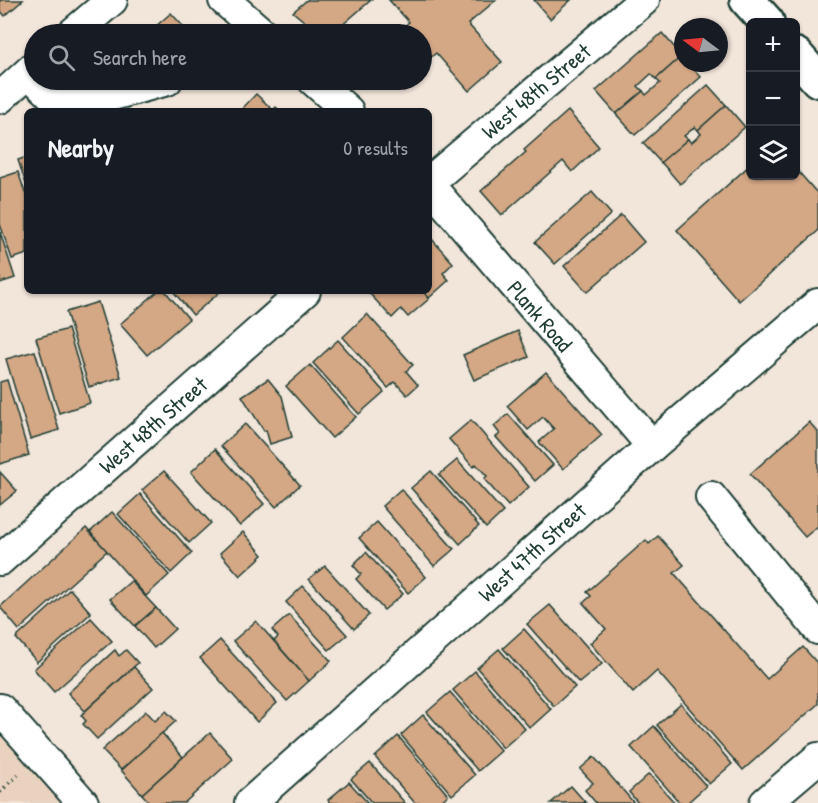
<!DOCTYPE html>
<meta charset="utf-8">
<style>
body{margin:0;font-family:"Patrick Hand",sans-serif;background:#20242c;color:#f1f3f6}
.controls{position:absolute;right:18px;top:18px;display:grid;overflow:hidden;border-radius:9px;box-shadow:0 2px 4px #0004}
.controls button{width:54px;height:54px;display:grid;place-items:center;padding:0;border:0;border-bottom:2px solid #363941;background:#171b24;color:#f1f3f6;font:30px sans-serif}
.compass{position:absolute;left:674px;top:18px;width:54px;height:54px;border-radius:50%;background:#171b24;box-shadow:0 2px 4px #0004;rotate:286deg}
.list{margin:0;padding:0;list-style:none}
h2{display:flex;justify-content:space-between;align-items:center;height:78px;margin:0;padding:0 24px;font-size:26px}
h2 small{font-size:20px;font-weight:400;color:#9ea1a6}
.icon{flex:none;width:33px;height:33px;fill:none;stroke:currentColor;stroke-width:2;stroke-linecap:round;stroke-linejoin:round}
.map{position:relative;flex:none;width:818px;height:803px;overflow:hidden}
.search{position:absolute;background:#171b24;box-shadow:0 2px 4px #0004;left:24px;top:24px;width:408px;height:66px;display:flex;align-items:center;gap:15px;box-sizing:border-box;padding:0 21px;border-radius:33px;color:#9ea1a6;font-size:22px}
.panel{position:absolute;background:#171b24;box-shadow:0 2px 4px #0004;left:24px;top:108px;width:408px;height:186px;border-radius:9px}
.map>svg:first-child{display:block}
</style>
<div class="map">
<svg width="818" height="803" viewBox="0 0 818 803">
<rect width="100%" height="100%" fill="#f2e5da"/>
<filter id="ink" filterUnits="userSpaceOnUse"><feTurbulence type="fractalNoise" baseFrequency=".0167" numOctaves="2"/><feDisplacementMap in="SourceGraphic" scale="12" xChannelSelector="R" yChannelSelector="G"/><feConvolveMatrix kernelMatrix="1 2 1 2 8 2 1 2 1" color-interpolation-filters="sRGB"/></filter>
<g filter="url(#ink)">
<!-- built -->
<path fill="#e9d2c0" d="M0 709 83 803H0Z"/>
<!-- building -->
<g fill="#d4a785" stroke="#1f3d34" stroke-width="1.5">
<path d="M0 0H23L5 16 0 10Z"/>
<path d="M307 0H371L332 34H320L293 12Z"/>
<path d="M389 0H496L468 24 502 62 469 91 436 53 422 65V34H395L409 22Z"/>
<path d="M534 0H571L550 19Z"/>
<path d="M171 13 190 34H147Z"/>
<path d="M662 33 682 56 656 79 651 74 638 86 643 91 616 114 596 91Z"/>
<path d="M682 56 683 63H688L701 77 635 135 616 114 643 91 646 95 660 83 656 79Z"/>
<path d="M83 80H106L86 86Z"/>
<path d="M708 85 726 105 698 130 695 127 684 136 688 139 661 163 643 143Z"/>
<path d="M256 94 273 110 276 107 280 111H240Z"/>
<path d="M726 105 745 127 680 184 661 162 688 139 691 143 701 134 698 130Z"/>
<path d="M568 111 599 147 572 172 563 161 502 215 481 191 526 152 524 150Z"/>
<path d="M27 157V187L18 160Z"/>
<path d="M750 165V176H796V169L818 194V231L739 301 677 230Z"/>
<path d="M18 172 27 198V254L12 259 0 224V178Z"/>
<path d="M592 192 611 214 555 264 535 242Z"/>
<path d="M621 215 644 242 587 292 564 266Z"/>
<path d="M0 232 15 278 0 283Z"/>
<path d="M430 237 453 263 443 273 449 280 429 298 423 291H429Z"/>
<path d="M158 291H165L189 319 147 355 120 324Z"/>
<path d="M173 291H221L193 315Z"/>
<path d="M371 291H423L429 299 408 317 401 309 392 318 369 293Z"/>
<path d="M98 302 121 377 89 387 66 312Z"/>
<path d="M367 314 413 365 406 371 418 385 407 395 395 382 388 388 343 337Z"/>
<path d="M68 329 90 403 59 413 36 338Z"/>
<path d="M518 331 529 357 474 380 463 355Z"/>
<path d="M338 340 384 392 359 414 313 363Z"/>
<path d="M35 351 59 430 30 439 6 359Z"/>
<path d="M310 365 356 417 332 438 286 386Z"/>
<path d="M546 372 602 435 563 469 539 442 554 429 543 417 528 430 507 406Z"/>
<path d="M268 379 282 396 292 437 270 444 266 430 264 431 242 396Z"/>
<path d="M7 380 29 455 0 464V382Z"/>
<path d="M508 414 553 465 535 481 496 437 500 434 494 426Z"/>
<path d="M471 420 529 487 508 506 484 479 487 476 476 464 473 467 449 439Z"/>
<path d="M809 422 818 432V526L805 537 750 474Z"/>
<path d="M245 424 300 485 276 507 221 446Z"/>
<path d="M215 449 264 504 240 526 191 472Z"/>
<path d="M457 460 503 512 486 528 439 475Z"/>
<path d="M164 471 211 523 189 543 142 490Z"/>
<path d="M431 471 479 526 460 544 411 488Z"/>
<path d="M0 472 17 491 0 505Z"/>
<path d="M401 489 454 549 434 566 382 506Z"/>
<path d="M140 494 192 553 171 573 118 514Z"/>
<path d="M112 512 169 575 146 596 90 532Z"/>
<path d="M377 522 426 577 408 593 359 538Z"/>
<path d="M86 528 107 551 19 630 0 607Z"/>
<path d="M243 532 263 555 240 576 220 553Z"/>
<path d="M658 536 684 565 674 573 767 679 803 647 818 664V704L743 770 657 671 633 693 590 643 606 629 583 603 591 596 587 592 646 540 649 544Z"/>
<path d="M366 552 403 594 384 610 356 579 361 574 353 565Z"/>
<path d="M325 566 369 615 354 629 309 579Z"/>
<path d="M131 581 156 608 135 626 110 599Z"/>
<path d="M303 586 347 635 329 650 286 602Z"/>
<path d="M70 589 91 613 37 662 16 638Z"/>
<path d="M550 605 602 664 579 683 527 624Z"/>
<path d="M156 608 175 629 154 648 135 626Z"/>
<path d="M289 615 331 661 309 681 274 641 278 637 272 630Z"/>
<path d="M91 618 112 641 54 692 34 669Z"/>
<path d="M256 621 309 681 287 701 233 641Z"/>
<path d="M524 629 575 687 554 706 503 648Z"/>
<path d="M220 640 277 703 257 722 200 658Z"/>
<path d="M499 649 551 709 530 728 477 668Z"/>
<path d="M115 650 119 656 126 650 138 663 85 711 68 693Z"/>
<path d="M134 667 153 688 97 739 83 724 86 721 81 715Z"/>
<path d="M475 671 525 729 503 748 453 690Z"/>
<path d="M450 692 501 751 478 771 427 712Z"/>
<path d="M681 704 732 764 709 784 657 725Z"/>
<path d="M146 711 155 721 166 711 176 721 121 770 102 750Z"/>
<path d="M423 715 475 775 452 795 401 735Z"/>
<path d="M654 726 706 786 687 803H680L631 747Z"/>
<path d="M162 733 183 757 142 794 121 770Z"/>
<path d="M210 733 233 759 184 803H150L142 794Z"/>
<path d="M398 736 448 795 439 803H415L375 757Z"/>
<path d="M594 757 634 803H596L585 790 593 783 580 769Z"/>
<path d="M370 763 405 803H372L351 779Z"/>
<path d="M649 774 675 803H638L629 792Z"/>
<path d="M349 782 368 803H330L328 800Z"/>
<path d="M571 786 586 803H551Z"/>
</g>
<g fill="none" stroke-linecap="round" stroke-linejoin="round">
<defs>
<g id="minor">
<path d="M224 0 263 34"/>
<path d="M72 34 112 0"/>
<path d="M36 80 61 104 76 105 167 80"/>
<path d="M313 80 348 111"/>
<path d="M0 98 34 67"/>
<path d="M429 182 644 0"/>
<path d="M429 185 652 446"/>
<path d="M711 497 818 629"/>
<path d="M0 560 305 291"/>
<path d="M0 709 83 803"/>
<path d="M250 803 652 446 818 304"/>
<path d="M765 803 818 758"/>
</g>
<g id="major">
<path d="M747 0 767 22"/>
<path d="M796 55 818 80"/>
</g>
</defs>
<!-- minor casing -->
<use href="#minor" stroke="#1f3d34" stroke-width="34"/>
<!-- major casing -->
<use href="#major" stroke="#1f3d34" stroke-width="38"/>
<!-- path -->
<path stroke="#1f3d34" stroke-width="4" stroke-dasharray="1.5 4.5" stroke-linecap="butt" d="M0 792 18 775"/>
<!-- minor -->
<use href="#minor" stroke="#fff" stroke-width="30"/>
<!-- major -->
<use href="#major" stroke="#fff" stroke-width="33"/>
</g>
</g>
<g text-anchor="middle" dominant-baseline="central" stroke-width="5" stroke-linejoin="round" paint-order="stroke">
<!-- street labels -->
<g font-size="22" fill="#1f3d34" stroke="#fff">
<text transform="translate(536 91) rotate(-40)">West 48th Street</text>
<text transform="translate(540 316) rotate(49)">Plank Road</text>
<text transform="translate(153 425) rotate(-41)">West 48th Street</text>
<text transform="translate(532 552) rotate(-42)">West 47th Street</text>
</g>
</g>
</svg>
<div class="controls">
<button>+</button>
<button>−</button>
<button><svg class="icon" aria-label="layers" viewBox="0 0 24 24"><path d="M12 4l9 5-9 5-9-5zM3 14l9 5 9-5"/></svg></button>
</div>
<svg class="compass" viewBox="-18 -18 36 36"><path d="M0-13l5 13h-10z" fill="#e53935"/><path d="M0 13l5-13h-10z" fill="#9ea1a6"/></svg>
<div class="search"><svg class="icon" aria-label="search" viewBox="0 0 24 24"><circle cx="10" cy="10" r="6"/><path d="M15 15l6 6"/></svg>Search here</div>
<section class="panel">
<h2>Nearby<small>0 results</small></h2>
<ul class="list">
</ul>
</section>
</div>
